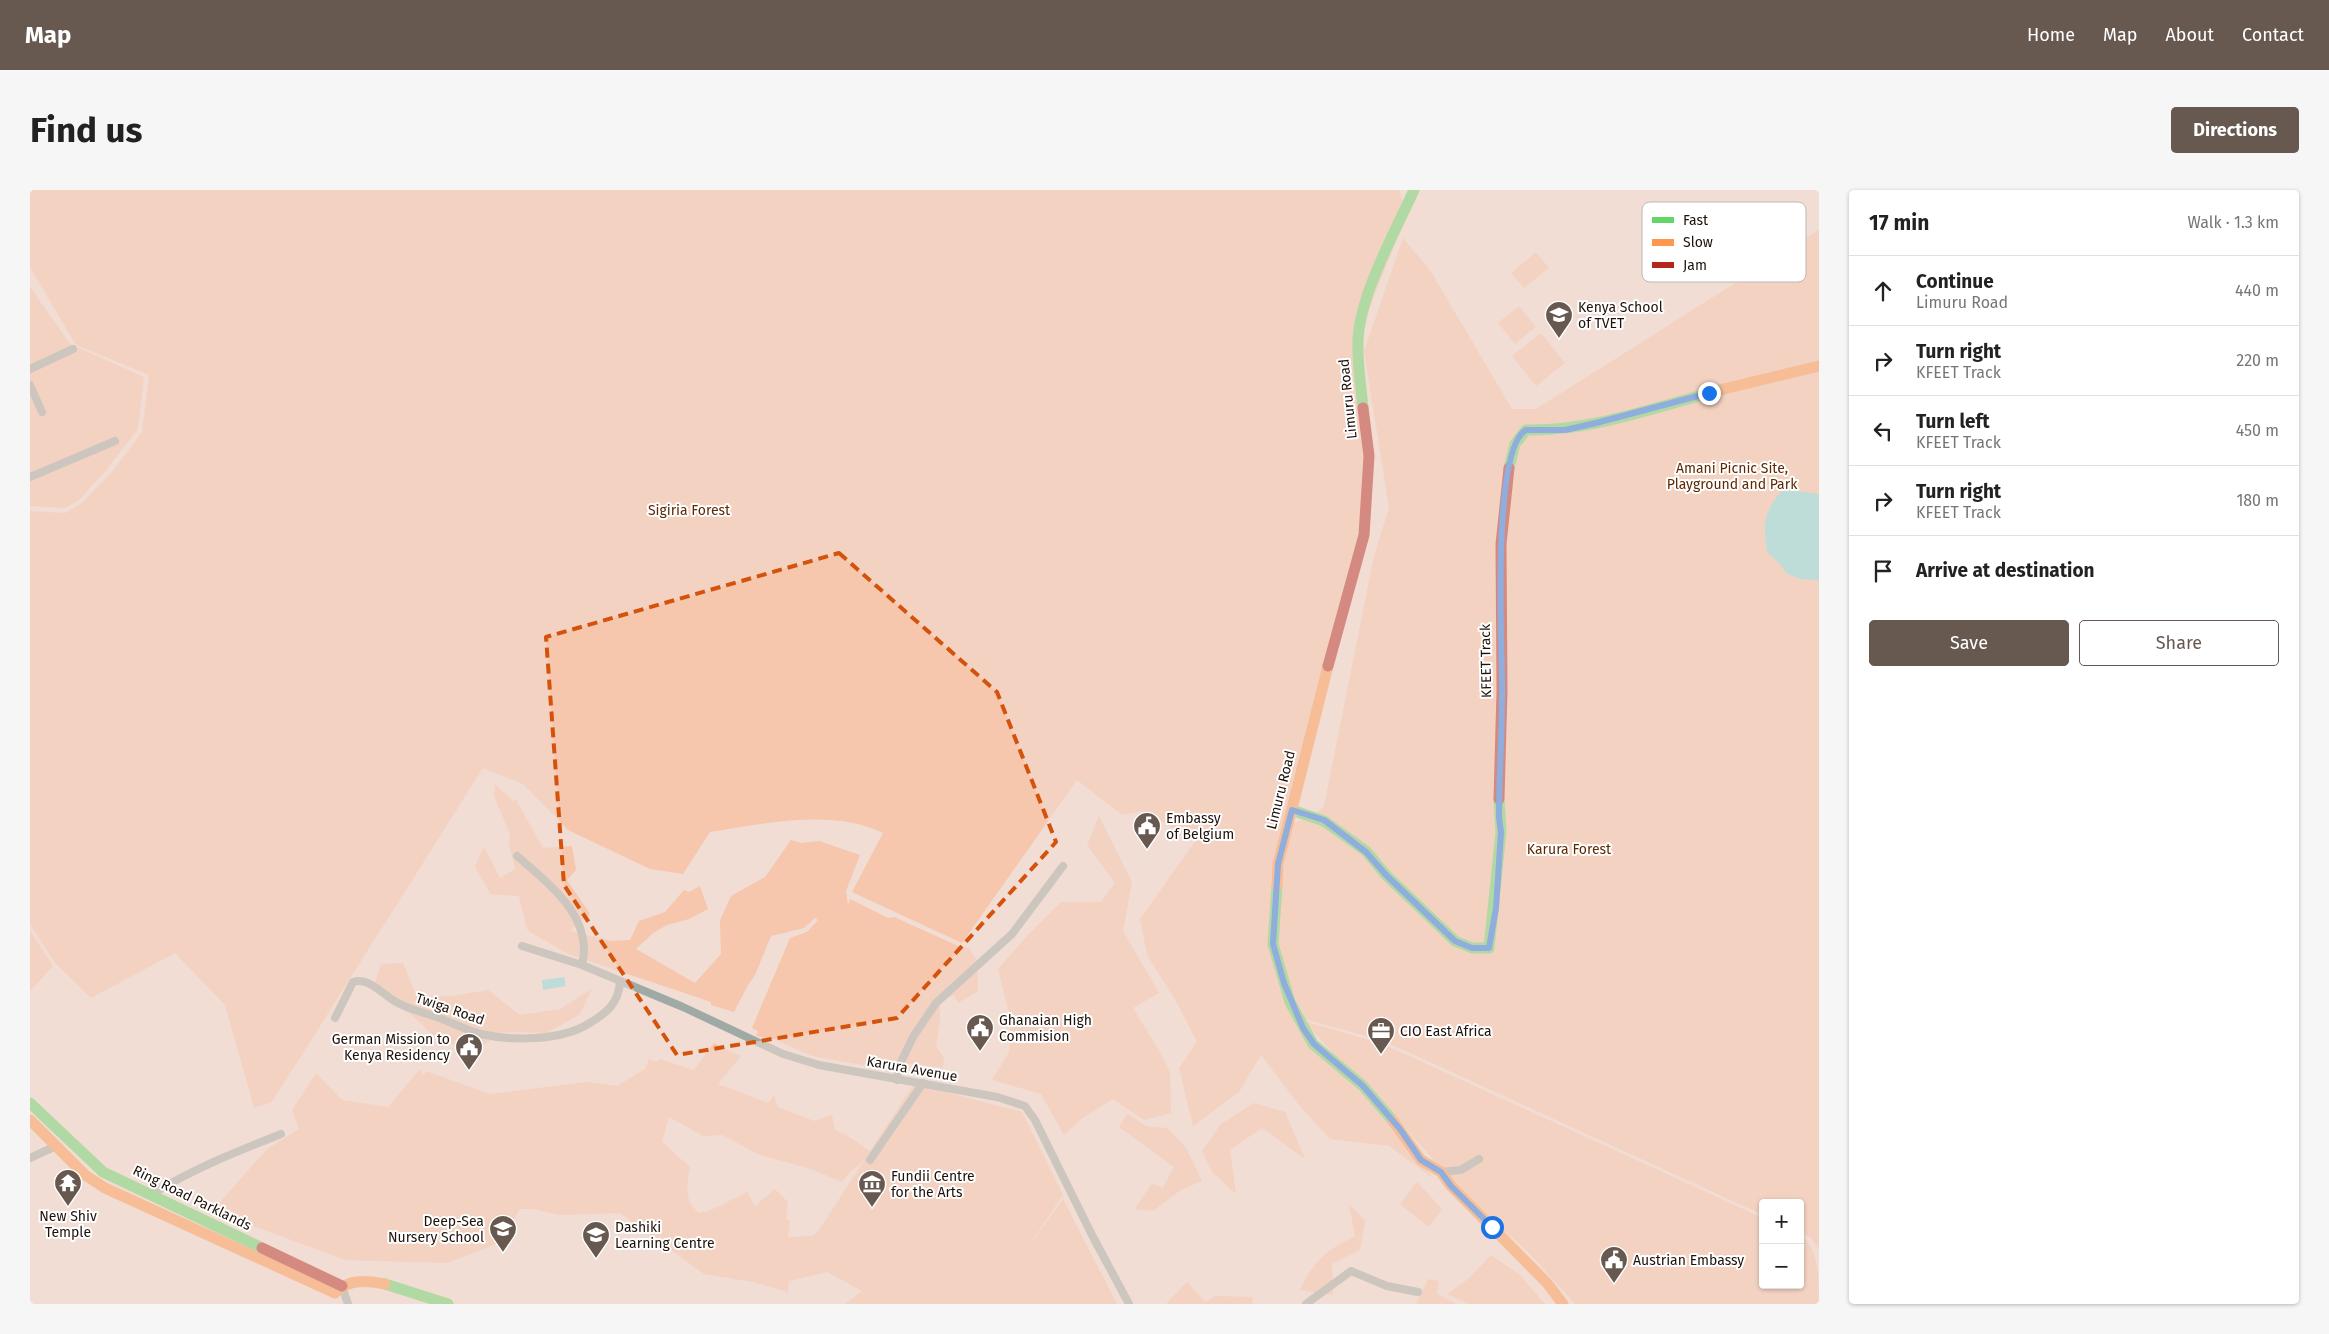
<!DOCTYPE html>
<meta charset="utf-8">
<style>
body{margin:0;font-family:"Fira Sans",sans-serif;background:#f6f6f6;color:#222}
.controls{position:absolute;right:15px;bottom:15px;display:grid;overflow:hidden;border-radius:5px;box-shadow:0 1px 4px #0004}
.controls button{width:45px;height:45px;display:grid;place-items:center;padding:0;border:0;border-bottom:1px solid #e0e0e0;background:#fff;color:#222;font:25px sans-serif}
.stop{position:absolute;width:15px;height:15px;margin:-11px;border:4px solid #1a73e8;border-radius:50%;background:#fff}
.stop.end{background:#1a73e8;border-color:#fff;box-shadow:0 1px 5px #0008}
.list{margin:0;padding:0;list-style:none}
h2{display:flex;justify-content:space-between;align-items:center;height:65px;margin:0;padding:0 20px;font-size:21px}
h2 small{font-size:16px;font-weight:400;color:#767676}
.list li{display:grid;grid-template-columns:32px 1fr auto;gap:15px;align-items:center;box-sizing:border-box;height:70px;padding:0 20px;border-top:1px solid #e0e0e0}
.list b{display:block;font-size:19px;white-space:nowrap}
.list p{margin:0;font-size:16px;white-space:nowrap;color:#767676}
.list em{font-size:16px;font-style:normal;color:#767676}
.actions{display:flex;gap:10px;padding:15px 20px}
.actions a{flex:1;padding:11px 0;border:1px solid #675850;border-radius:5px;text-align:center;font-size:18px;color:#675850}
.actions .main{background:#675850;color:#fff}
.icon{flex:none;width:28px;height:28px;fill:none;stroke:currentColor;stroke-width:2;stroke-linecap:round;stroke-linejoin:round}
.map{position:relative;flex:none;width:1789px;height:1114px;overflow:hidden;border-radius:5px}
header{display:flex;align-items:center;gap:30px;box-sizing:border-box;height:70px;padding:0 25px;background:#675850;color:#fff}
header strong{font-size:24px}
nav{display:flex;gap:28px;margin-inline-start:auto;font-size:18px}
.intro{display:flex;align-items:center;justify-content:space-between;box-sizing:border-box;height:120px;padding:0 30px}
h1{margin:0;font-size:35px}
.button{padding:12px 22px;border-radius:5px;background:#675850;color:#fff;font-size:18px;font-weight:700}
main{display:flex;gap:30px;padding:0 30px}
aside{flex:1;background:#fff;border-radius:5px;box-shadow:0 1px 4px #0004}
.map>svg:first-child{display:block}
</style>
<header>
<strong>Map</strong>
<nav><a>Home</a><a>Map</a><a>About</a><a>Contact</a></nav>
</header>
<div class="intro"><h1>Find us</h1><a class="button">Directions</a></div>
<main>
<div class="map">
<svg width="1789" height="1114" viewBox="0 0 1789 1114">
<rect width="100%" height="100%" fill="#f1ddd3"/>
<!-- green -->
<g fill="#f6c6ad" fill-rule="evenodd">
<path d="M0 0H1369L1377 25 1344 106 1326 155 1328 191 1339 272 1335 347 1329 359 1260 633 1248 690 1246 752 1248 709 1261 634 1286 624 1294 616 1344 366 1359 318 1334 161 1373 48 1400 80 1482 219H1506L1789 40V1059L1780 1047 1770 1043V1013H1733V1025L1354 851 1271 828 1255 791 1248 761 1260 816 1298 870 1341 909 1404 989 1359 956 1300 949 1269 915 1231 865 1209 902 1163 936 1149 878 1167 852 1147 813 1117 765 1110 729 1166 650 1112 621 1092 625 1047 590 932 753 822 702 853 643C803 618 732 634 680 642L653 684 620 679 538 640 493 594 453 578 242 912 224 918 195 815 145 763 61 808 25 773 0 734V321L35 323 52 313 82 282 112 242 119 185 46 155 0 77Z"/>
<path d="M1506 62 1519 78 1494 98 1481 83Z"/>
<path d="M0 97 40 154 114 187 108 239 77 279 49 310 35 318 0 316Z"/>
<path d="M1489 116 1506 137 1485 154 1468 133Z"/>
<path d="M1511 143 1535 173 1506 196 1482 166Z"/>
<path d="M465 594 484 612 485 608 513 658 542 656 546 680 537 690 560 724 541 739 542 741 580 751 600 750 609 731 635 722 654 700 659 702 670 696 678 719 659 729 637 735 623 743 606 759 665 793 691 764 690 730 701 706 735 687 761 650 771 653 789 651 830 665 816 701 818 715 820 709 858 728 864 727 926 755 939 758 947 770 948 801 928 813 924 805 910 811V832L906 856 914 868 913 878 864 872 860 880 782 866 743 849 726 846 728 841 722 838 760 748 777 742 788 730 785 728 774 738 741 746 725 785 718 795 704 822 681 815V812L538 764 502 743 497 739 489 706 460 704 445 676 454 657 470 688 485 679 479 654 480 644 464 606Z"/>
<path d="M1069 626 1102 692 1093 741 1129 803 1103 818 1129 860 1140 882 1141 923 1114 930 1083 909 1053 928 1034 945 1011 904 962 890 979 862 981 831 968 779 996 747 1031 712H1071L1085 693 1057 655Z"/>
<path d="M0 741 23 776 0 801Z"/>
<path d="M373 773 387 807 421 806 458 800 490 825 530 819 562 799 550 824 517 843 473 842 448 858 410 852 383 826 343 799 351 774Z"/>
<path d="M1274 831 1353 854 1733 1028V1095H1770V1045C1789 1057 1789 1089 1789 1114H1545L1499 1063 1438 1008 1335 893 1306 867Z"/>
<path d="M684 853 711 866 688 894 738 913 744 905 748 917 784 931 802 925 805 940 816 945 840 961 884 894 992 922 1033 1005 994 1063 1033 1009 1087 1114H815L832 1101 797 1082 759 1091 758 1102 723 1092 674 1084 590 1023 529 1025 503 1019H490L471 1052 418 1073 315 1070 202 1028 184 1019 236 960 269 939 262 920 286 883 312 910 358 917 390 879 393 885 396 881 460 904 557 892 587 896 615 879 619 869 626 872 630 869 664 880ZM639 927 673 946 692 945 730 965 781 979 812 992 819 983 835 969 787 1043 782 1046 758 1047 760 1031 756 1029 758 1012 745 999 725 1016 717 1002 679 1021 669 1023C653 1010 657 995 660 977L632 952Z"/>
<path d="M1224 913 1255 922 1275 969 1232 938 1200 960 1206 1004 1182 982 1172 961 1191 934Z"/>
<path d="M1097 924 1116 936 1137 938 1156 958 1172 991 1151 1000 1123 1021 1105 1019 1122 993 1133 998 1144 977 1089 937Z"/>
<path d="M1387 992 1412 1019 1399 1037 1370 1014Z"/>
<path d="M1319 1014 1335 1031 1330 1060 1302 1074 1303 1105 1270 1100C1284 1070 1296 1061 1325 1046Z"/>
<path d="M1461 1065 1490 1085 1515 1114H1438L1417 1104 1438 1089Z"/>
<path d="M1398 1089 1409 1091 1407 1104 1427 1114H1386Z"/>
<path d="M1157 1092 1175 1112 1185 1106 1223 1107 1222 1114H1136Z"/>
</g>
<!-- water -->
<g fill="#80dee0">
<path d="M1753 299 1789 304V390L1770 389 1756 383 1750 374 1737 362C1733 330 1733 324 1753 299Z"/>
<path d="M534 787 536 796 513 800 512 790Z"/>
</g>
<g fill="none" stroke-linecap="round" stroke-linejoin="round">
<!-- street -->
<g stroke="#9faaa7" stroke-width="8">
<path d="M0 179 43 159"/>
<path d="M0 195 12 222"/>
<path d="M0 287 85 251"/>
<path d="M487 666C519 694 564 727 552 775L653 817 753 864 789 875 967 907 995 916 1005 930 1063 1047 1099 1114"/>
<path d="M492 756 552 775"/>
<path d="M305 828 323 792C339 787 352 804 366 812 380 820 396 823 412 829 425 834 438 841 451 844 481 851 531 851 558 834 577 823 589 813 590 791"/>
<path d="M867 890 869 876 883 847 906 813 982 744 1033 676"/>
<path d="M0 968 26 956"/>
<path d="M840 970 893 893"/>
<path d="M1411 982 1431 980 1449 969"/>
<path d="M121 1005C162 979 206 962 251 944"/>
<path d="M312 1096 318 1114"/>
<path d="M1276 1114 1321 1081 1357 1096 1388 1102"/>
</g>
<!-- fast -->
<g stroke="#63d668" stroke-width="11">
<path d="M1333 218C1331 196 1327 173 1328 150 1330 104 1365 42 1384 0"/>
<path d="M1479 278 1485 254 1496 240C1564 241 1629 216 1694 199"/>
<path d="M1262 620 1294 631 1336 661 1356 685 1425 751 1442 758H1459L1471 642 1469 609"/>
<path d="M1247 696 1243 754 1260 812 1283 854 1333 896 1363 931"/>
<path d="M0 913 73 982 232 1058"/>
<path d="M355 1094 418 1114"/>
</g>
<!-- slow -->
<g stroke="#ff974d" stroke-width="11">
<path d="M1694 199 1789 176"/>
<path d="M1247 696 1248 674 1298 476"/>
<path d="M0 930 55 985 75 998 305 1103C319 1088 337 1091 355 1094"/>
<path d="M1363 931 1391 970 1411 982 1421 996 1517 1093 1533 1114"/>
</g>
<!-- jam -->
<g stroke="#b3261e" stroke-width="11">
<path d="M1298 476 1334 345 1339 266 1333 218"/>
<path d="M1469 609 1472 501 1471 354 1479 278"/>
<path d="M232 1058 312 1096"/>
</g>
</g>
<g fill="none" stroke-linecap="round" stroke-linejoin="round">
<!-- route -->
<path stroke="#1a73e8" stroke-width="6" d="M1462 1037 1421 996 1411 982 1391 970 1370 939 1333 896 1284 854 1273 838 1254 793 1243 754 1248 674 1262 620 1294 630 1336 662 1356 685 1425 751 1442 758H1459L1466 718 1471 642 1469 628C1469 580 1473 532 1472 484 1471 445 1463 258 1496 240H1535L1566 233 1679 203"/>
</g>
<!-- marked area -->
<path d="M0 0H1789V1114H0ZM809 363 967 502 1026 652 867 828 647 865 534 695 516 447Z" fill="#f1ddd3" fill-opacity=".55" fill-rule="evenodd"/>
<path fill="none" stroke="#d4520c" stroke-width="4" stroke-dasharray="10 6" stroke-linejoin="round" d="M809 363 967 502 1026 652 867 828 647 865 534 695 516 447Z"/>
<!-- icons -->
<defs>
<symbol id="university-pin" viewBox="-11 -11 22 30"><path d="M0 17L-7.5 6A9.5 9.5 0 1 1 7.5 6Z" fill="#675850" stroke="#fff"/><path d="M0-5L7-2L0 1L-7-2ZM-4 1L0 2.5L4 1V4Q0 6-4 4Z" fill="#fff"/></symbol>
<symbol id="civic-pin" viewBox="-11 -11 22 30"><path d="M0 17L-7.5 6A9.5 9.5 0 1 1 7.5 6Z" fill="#675850" stroke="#fff"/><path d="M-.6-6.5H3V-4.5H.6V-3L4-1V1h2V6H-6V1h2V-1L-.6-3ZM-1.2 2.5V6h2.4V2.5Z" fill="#fff"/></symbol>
<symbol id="office-pin" viewBox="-11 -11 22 30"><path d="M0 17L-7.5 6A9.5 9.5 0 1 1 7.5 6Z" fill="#675850" stroke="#fff"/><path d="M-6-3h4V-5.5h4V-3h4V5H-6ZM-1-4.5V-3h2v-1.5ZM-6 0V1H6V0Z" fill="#fff"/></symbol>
<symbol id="temple-pin" viewBox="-11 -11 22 30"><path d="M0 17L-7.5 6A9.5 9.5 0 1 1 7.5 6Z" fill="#675850" stroke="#fff"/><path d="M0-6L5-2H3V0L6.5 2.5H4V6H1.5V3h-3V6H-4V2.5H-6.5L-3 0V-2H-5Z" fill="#fff"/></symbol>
<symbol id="museum-pin" viewBox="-11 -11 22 30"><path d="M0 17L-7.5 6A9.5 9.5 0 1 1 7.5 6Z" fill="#675850" stroke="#fff"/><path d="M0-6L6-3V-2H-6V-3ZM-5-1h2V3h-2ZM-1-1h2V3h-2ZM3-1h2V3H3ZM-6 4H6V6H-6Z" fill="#fff"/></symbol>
<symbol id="school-pin" viewBox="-11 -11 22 30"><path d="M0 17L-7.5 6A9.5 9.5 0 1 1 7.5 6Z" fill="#675850" stroke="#fff"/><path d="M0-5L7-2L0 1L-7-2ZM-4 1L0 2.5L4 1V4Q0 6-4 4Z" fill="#fff"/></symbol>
</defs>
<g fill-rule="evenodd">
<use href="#university-pin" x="1513" y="109" width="32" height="43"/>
<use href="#civic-pin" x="1101" y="620" width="32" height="43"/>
<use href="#civic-pin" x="934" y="822" width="32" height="43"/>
<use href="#office-pin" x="1335" y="825" width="32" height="43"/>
<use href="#civic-pin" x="423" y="841" width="32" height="43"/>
<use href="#temple-pin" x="22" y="977" width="32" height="43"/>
<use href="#museum-pin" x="826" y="978" width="32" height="43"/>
<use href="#school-pin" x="457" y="1023" width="32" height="43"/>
<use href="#school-pin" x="550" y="1029" width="32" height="43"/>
<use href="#civic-pin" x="1568" y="1054" width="32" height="43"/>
</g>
<g text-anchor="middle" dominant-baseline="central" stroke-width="4" stroke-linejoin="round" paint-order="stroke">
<!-- poi labels -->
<g font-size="14" fill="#1d110a" stroke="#fff" text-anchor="start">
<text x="1548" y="117">Kenya School<tspan x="1548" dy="16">of TVET</tspan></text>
<text x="1136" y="628">Embassy<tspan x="1136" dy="16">of Belgium</tspan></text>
<text x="969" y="830">Ghanaian High<tspan x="969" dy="16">Commision</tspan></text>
<text x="1370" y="841">CIO East Africa</text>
<text x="420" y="849" text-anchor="end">German Mission to<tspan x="420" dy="16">Kenya Residency</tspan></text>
<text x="861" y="986">Fundii Centre<tspan x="861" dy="16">for the Arts</tspan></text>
<text x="38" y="1026" text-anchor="middle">New Shiv<tspan x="38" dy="16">Temple</tspan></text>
<text x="454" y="1031" text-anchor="end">Deep-Sea<tspan x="454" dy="16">Nursery School</tspan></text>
<text x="585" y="1037">Dashiki<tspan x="585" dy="16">Learning Centre</tspan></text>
<text x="1603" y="1070">Austrian Embassy</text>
</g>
<!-- street labels -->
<g font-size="14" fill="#1d110a" stroke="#fff">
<text transform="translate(1318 209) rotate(-96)">Limuru Road</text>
<text transform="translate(1456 471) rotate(-91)">KFEET Track</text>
<text transform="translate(1251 600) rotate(-76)">Limuru Road</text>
<text transform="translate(420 819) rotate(19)">Twiga Road</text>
<text transform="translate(882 879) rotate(10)">Karura Avenue</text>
<text transform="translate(162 1008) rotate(26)">Ring Road Parklands</text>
</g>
<!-- park labels -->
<g font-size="14" fill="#5d2802" stroke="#fff">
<text x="1702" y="278">Amani Picnic Site,<tspan x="1702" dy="16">Playground and Park</tspan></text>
<text x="659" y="320">Sigiria Forest</text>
<text x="1539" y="659">Karura Forest</text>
</g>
</g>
<!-- legend -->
<rect x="1612" y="12" width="164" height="80" rx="8" fill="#fff" stroke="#bbb8b6" stroke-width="1"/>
<rect x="1622" y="27" width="22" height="6" fill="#63d668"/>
<rect x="1622" y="49" width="22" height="7" fill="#ff974d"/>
<rect x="1622" y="72" width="22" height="6" fill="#b3261e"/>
<g font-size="14" fill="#1d110a">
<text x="1653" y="35">Fast</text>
<text x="1653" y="57">Slow</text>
<text x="1653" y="80">Jam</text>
</g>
</svg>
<div class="controls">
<button>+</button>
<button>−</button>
</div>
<div class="stop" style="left:1462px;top:1037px"></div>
<div class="stop end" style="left:1679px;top:203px"></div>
</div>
<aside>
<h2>17 min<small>Walk · 1.3 km</small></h2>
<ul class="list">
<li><svg class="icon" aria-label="ahead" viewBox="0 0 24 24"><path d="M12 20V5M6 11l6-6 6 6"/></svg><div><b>Continue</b><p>Limuru Road</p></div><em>440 m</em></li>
<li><svg class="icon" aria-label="right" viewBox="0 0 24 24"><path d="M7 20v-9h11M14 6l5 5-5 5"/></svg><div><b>Turn right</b><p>KFEET Track</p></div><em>220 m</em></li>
<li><svg class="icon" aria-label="left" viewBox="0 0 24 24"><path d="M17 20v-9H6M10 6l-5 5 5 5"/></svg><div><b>Turn left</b><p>KFEET Track</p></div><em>450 m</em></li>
<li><svg class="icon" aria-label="right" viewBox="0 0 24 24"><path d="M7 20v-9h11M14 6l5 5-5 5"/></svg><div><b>Turn right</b><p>KFEET Track</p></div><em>180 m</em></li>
<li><svg class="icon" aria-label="arrive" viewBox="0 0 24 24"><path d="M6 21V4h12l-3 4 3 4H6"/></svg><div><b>Arrive at destination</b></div></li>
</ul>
<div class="actions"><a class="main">Save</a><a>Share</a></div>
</aside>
</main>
